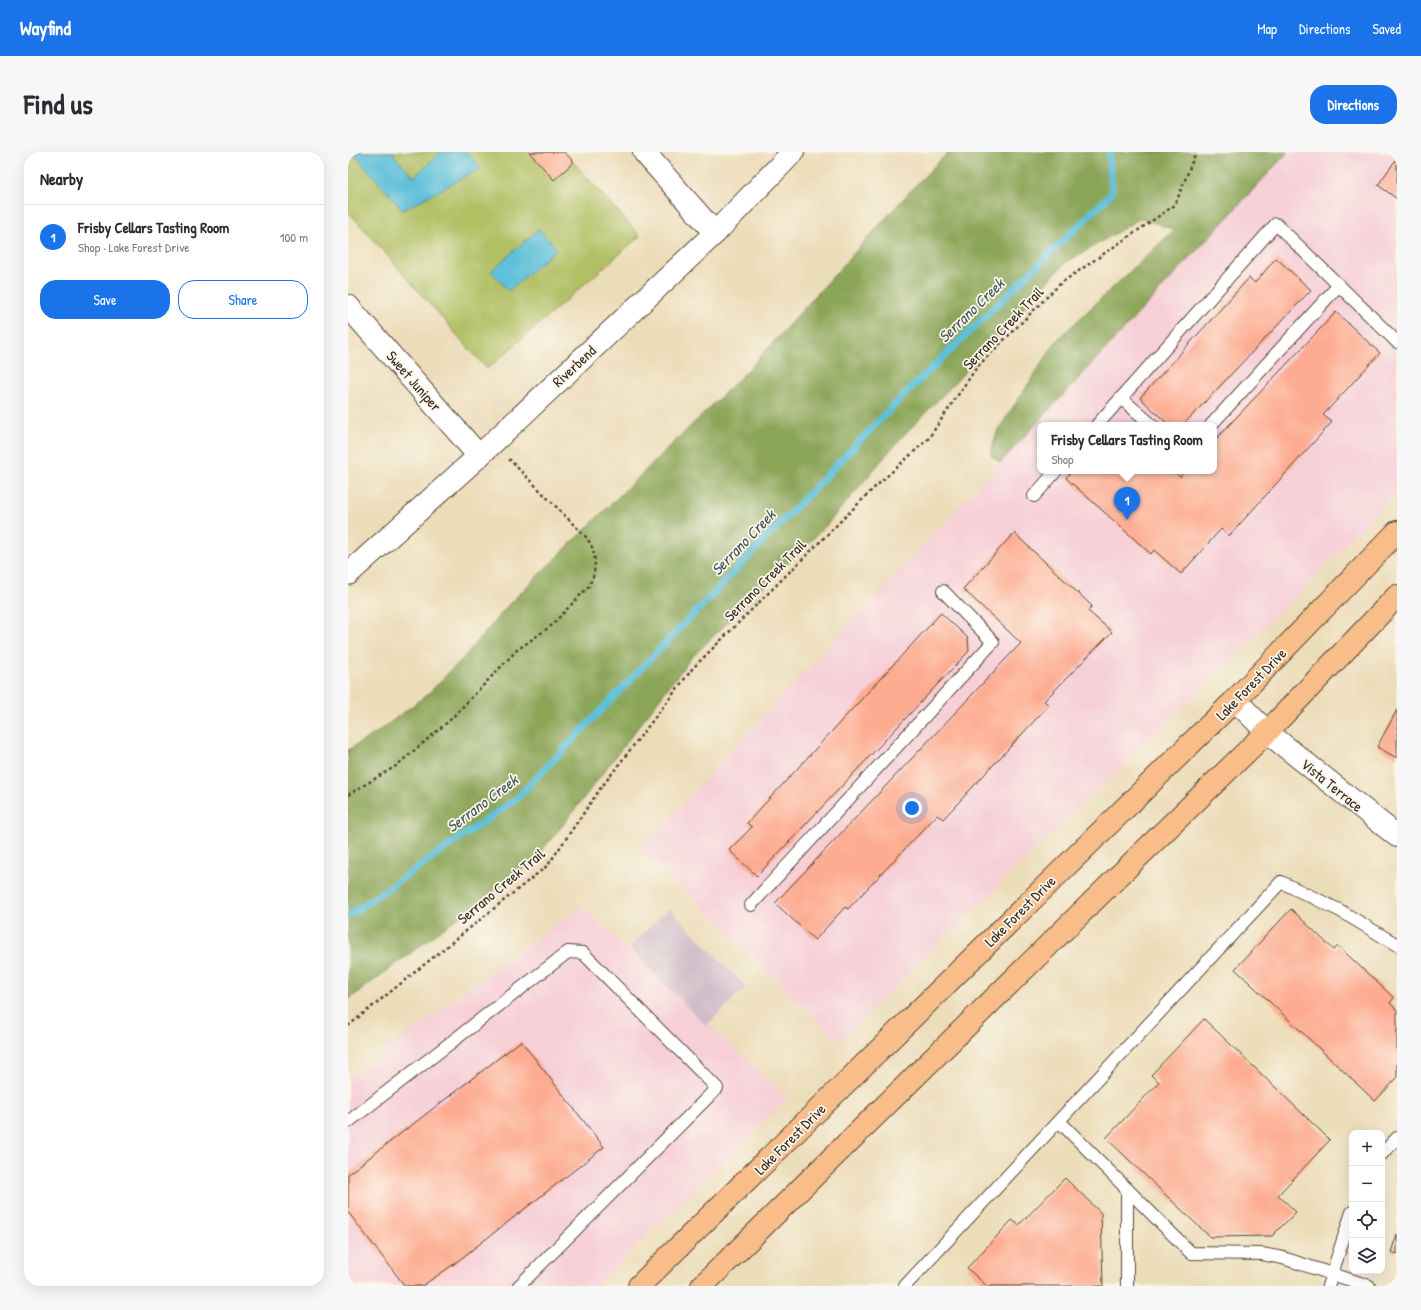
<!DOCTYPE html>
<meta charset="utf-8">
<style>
body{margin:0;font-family:"Patrick Hand",sans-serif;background:#f7f7f7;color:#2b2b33}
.controls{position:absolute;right:12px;bottom:12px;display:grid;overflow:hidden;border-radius:8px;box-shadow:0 4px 16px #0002}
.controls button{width:36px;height:36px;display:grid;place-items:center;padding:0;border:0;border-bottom:1px solid #e1e1e2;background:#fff;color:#2b2b33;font:20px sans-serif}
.you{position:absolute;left:564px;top:656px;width:14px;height:14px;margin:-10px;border:3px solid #fff;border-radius:50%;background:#1a73e8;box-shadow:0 0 0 6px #1a73e833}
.badge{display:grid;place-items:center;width:26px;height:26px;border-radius:50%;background:#1a73e8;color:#fff;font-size:13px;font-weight:700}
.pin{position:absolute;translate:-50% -33px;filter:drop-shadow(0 1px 2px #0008)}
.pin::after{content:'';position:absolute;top:21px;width:14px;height:12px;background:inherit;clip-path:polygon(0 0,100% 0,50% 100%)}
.popup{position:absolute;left:689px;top:270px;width:180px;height:52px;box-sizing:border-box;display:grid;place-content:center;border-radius:8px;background:#fff;filter:drop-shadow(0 1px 3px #0005);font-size:13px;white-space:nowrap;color:#7c7c81}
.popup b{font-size:15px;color:#2b2b33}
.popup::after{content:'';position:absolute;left:50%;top:100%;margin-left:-8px;border:8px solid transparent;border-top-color:#fff}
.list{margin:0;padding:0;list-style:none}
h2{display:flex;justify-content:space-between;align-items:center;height:52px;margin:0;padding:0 16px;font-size:17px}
h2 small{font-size:13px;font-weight:400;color:#7c7c81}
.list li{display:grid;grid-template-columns:26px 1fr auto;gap:12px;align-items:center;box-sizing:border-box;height:64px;padding:0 16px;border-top:1px solid #e1e1e2}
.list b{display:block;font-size:15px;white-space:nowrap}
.list p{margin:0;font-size:13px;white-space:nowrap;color:#7c7c81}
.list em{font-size:13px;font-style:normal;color:#7c7c81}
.actions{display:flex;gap:8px;padding:12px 16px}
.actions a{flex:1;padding:9px 0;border:1px solid #1a73e8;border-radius:16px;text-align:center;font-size:14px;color:#1a73e8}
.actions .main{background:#1a73e8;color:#fff}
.icon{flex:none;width:22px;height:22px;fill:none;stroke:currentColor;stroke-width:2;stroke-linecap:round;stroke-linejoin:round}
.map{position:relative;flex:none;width:1049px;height:1134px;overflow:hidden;border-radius:16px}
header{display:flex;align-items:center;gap:24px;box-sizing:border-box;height:56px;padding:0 20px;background:#1a73e8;color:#fff}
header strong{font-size:19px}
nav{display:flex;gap:22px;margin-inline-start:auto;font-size:14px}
.intro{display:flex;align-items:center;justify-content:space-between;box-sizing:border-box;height:96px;padding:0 24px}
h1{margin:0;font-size:28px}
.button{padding:10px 18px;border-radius:16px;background:#1a73e8;color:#fff;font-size:14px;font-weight:700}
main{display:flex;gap:24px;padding:0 24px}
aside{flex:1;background:#fff;border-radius:16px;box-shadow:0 4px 16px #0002}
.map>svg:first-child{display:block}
</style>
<header>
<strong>Wayfind</strong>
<nav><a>Map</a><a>Directions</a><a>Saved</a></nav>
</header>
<div class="intro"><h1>Find us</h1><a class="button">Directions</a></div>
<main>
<aside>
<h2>Nearby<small></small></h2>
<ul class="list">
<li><span class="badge">1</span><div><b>Frisby Cellars Tasting Room</b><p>Shop · Lake Forest Drive</p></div><em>100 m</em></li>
</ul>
<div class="actions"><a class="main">Save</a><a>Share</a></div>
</aside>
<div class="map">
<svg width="1049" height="1134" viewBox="0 0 1049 1134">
<rect width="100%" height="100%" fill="#fbf7ec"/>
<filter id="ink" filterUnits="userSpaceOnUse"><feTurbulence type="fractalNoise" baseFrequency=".025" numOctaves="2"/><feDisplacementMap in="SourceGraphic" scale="8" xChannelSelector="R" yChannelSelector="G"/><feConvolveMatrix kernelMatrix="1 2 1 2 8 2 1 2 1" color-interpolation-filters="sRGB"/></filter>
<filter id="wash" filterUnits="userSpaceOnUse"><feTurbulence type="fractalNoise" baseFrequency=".012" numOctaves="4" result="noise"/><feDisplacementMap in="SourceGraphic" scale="16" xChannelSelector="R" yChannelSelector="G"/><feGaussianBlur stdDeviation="0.9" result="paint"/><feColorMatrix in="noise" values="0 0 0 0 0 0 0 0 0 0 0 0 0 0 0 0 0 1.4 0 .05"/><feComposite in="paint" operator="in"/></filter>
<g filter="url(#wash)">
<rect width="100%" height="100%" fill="#ecddb9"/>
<!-- built -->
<g fill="#f6cfd7" fill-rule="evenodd">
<path d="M940 0H1049V340L955 437 491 889 293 696 925 17ZM692 273H866V319H692Z"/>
<path d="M233 754 440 946 248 1134H0V926Z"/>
</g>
<!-- industrial -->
<path fill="#d1bdc9" d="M321 756 398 835 358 874 281 795Z"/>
<!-- green -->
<path fill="#b0c063" stroke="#767540" d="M0 0H216L292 84 139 217 0 59Z"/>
<!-- forest -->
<path fill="#8ca659" stroke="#64683c" d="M600 0H940L652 311 642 302 649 280 709 188 826 78 793 66 716 112 621 216 552 287 477 375 343 506 215 673 183 711 0 848V598L28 581 80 542 118 503 162 451 402 216 566 35Z"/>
<!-- water -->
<g fill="#5cc0da" stroke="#4c757c">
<path d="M6 0H47L45 2 66 25 93 0H118L133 16 55 58 5 1Z"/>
<path d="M191 77 209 97 160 139 143 119Z"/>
</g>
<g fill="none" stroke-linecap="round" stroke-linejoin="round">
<!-- stream -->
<path stroke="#5cc0da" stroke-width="7" d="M0 764 168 647 547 252 764 41 761 0"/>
</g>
<g id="blocks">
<!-- building -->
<g fill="#fdac91">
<path d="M181 0H216L226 10 206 28Z"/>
<path d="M1049 6V47L1030 33Z"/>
<path d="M928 106 963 138 835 273H821L792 246 901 126 907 131Z"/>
<path d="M988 160 1032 201 975 263 984 270 881 384 873 377 833 422 806 398 803 402 718 326 724 319H825L832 325 837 319H866V289Z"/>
<path d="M666 381 744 454 740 459 764 480 696 549 701 553 595 667 589 663 500 757 497 755 467 788 427 751 673 491 615 437Z"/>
<path d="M593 461 620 486 621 499 409 724 381 698 404 675 399 671Z"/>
<path d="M1049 558V606L1029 595Z"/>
<path d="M943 757 986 798 990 794 1046 846 1042 851 1049 858V926L1027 949 887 817Z"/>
<path d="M856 867 982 988 930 1043 948 1060 924 1084 862 1085 758 986 811 930 803 923Z"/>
<path d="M173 889 256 995 106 1112 74 1134H57L0 1060V1022Z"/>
<path d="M717 1026 753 1061 755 1134H639L619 1116 664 1068 671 1073Z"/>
<path d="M1049 1082V1102L1043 1100Z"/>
</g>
</g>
</g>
<g filter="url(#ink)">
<use href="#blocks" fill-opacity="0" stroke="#564535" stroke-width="1"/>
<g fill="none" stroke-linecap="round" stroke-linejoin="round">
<defs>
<g id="service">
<path d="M773 246 804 273"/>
<path d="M749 273 928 72 1049 190"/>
<path d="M863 273 991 133"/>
<path d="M686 344 708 319"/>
<path d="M403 753 645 490 595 439"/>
<path d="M711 969 843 1101 914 1102 935 1106 1021 1134"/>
<path d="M0 970 220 800 235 801 369 936 171 1134"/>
<path d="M1034 1002 1049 986"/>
<path d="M557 1134 933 730 991 758 1049 793"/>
<path d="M779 1134V1037"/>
<path d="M980 1134 1004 1060"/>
</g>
<g id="minor">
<path d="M296 0 367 81"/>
<path d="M0 154 131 304"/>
<path d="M0 422 131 304 367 81 445 0"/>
</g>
<path id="tertiary" d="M887 548 919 580 1049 684"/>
<g id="primary">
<path d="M291 1134 887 548 1049 380"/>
<path d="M354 1134 789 706 919 580 1049 444"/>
</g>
</defs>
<!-- service casing -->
<use href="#service" stroke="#564535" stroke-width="14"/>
<!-- minor casing -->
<use href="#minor" stroke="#564535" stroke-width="24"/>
<!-- tertiary casing -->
<use href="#tertiary" stroke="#564535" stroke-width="24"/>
<!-- primary casing -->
<use href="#primary" stroke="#564535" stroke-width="24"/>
<!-- path -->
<g stroke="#564535" stroke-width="2.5" stroke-dasharray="3 3" stroke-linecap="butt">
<path d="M0 643 48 614 102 568 169 498 203 474 241 434 246 422 247 409 245 397 239 386 161 307"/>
<path d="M0 874 200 713 252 637 345 516 525 337 580 287 629 215 713 131 827 53 848 0"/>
</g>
<!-- service -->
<use href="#service" stroke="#fff" stroke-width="12"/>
<!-- minor -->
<use href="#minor" stroke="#fff" stroke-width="22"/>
<!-- tertiary -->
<use href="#tertiary" stroke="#fff" stroke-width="22"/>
<!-- primary -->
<use href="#primary" stroke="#f8bd89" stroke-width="22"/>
</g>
</g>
<g text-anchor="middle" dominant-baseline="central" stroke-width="3.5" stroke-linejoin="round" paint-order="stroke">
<!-- street labels -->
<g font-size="15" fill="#3b2a1e" stroke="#fbf7ec">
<text transform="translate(655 176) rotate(-46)">Serrano Creek Trail</text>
<text transform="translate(226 214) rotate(-43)">Riverbend</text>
<text transform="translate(66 229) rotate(49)">Sweet Juniper</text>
<text transform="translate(417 428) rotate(-45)">Serrano Creek Trail</text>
<text transform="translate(903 532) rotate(-46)">Lake Forest Drive</text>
<text transform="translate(984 633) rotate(39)">Vista Terrace</text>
<text transform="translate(153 734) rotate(-40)">Serrano Creek Trail</text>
<text transform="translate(672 759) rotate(-45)">Lake Forest Drive</text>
<text transform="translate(442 987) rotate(-45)">Lake Forest Drive</text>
</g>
<!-- water labels -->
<g font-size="16" font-style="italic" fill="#455756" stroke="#fbf7ec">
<text transform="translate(623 158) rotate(-44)">Serrano Creek</text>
<text transform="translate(395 390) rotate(-46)">Serrano Creek</text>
<text transform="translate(134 651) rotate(-37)">Serrano Creek</text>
</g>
</g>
</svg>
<div class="controls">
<button>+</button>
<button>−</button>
<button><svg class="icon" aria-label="locate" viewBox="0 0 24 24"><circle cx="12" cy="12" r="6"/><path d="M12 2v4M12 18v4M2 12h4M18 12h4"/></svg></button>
<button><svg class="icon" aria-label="layers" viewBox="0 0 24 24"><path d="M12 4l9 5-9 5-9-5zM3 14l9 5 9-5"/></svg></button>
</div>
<div class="you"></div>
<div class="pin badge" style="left:779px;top:368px">1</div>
<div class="popup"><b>Frisby Cellars Tasting Room</b>Shop</div>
</div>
</main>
